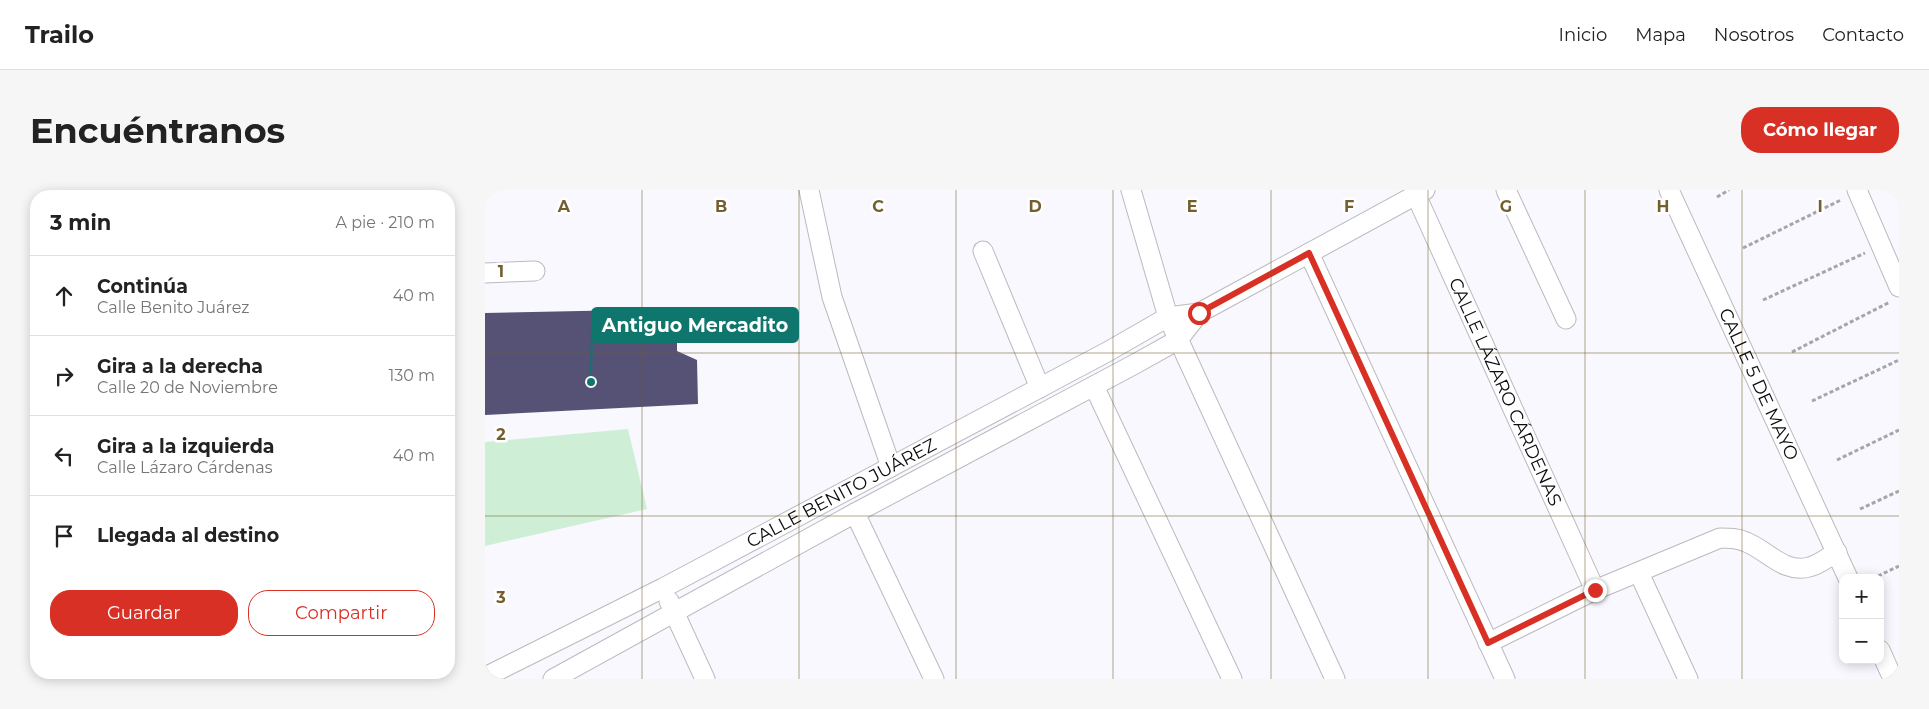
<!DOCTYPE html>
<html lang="es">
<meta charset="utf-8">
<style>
body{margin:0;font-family:Montserrat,sans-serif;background:#f6f6f6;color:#222}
.controls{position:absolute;right:15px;bottom:15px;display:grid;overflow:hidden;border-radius:10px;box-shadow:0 2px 12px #0003}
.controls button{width:45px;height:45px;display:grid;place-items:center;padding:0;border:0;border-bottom:1px solid #e0e0e0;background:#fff;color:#222;font:25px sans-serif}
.stop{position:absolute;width:15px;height:15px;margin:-11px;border:4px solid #d93025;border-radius:50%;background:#fff}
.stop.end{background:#d93025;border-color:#fff;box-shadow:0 1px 5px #0008}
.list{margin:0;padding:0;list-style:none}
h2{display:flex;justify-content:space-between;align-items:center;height:65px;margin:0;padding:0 20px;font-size:21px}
h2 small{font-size:16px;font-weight:400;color:#767676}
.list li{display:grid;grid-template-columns:32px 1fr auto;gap:15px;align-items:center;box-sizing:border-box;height:80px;padding:0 20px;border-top:1px solid #e0e0e0}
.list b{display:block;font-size:19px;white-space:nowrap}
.list p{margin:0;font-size:16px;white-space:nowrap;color:#767676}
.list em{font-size:16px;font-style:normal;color:#767676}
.actions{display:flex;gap:10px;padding:15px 20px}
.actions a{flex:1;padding:11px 0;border:1px solid #d93025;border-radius:20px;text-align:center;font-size:18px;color:#d93025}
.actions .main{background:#d93025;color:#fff}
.icon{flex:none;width:28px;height:28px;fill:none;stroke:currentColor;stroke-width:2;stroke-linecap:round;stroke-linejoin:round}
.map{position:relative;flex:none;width:1414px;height:489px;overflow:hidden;border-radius:20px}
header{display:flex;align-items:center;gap:30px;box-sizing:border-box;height:70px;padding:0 25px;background:#fff;border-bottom:1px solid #e0e0e0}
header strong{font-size:24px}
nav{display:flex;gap:28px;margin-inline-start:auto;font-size:18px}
.intro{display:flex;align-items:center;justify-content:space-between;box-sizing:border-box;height:120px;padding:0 30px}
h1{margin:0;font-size:35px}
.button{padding:12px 22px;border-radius:20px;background:#d93025;color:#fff;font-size:18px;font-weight:700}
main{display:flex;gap:30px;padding:0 30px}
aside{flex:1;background:#fff;border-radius:20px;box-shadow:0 2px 12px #0003}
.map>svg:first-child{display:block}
</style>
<header>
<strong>Trailo</strong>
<nav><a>Inicio</a><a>Mapa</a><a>Nosotros</a><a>Contacto</a></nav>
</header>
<div class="intro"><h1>Encuéntranos</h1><a class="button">Cómo llegar</a></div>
<main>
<aside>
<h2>3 min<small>A pie · 210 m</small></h2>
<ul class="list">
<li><svg class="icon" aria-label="ahead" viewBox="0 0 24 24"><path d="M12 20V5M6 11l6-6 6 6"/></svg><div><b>Continúa</b><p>Calle Benito Juárez</p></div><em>40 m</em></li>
<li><svg class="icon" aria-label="right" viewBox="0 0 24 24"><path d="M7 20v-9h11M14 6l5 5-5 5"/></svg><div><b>Gira a la derecha</b><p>Calle 20 de Noviembre</p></div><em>130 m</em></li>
<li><svg class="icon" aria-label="left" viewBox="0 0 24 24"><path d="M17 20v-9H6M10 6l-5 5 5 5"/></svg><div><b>Gira a la izquierda</b><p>Calle Lázaro Cárdenas</p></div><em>40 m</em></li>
<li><svg class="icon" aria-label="arrive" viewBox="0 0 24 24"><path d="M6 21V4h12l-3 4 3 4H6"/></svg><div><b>Llegada al destino</b></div></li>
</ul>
<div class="actions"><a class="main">Guardar</a><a>Compartir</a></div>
</aside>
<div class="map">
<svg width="1414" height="489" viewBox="0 0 1414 489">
<rect width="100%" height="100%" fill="#f8f8fe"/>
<!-- green -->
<path fill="#ceefd5" d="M143 239 162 319 0 356V252Z"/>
<!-- building -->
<path fill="#555275" d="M192 119V161L212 170 213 214 0 225V123Z"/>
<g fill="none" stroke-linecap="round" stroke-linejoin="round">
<defs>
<g id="minor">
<path d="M324 0 347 107 406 277"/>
<path d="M646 0 683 127 850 489"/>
<path d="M1021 0 1081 129"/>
<path id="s1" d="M1184 0 1363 388"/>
<path d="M1372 0 1414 97"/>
<path id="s2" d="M931 5 1110 400"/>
<path d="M498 61 555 198"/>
<path d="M824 63 1020 489"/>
<path d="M0 83 50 81"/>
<path d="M609 196 747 489"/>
<path d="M370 323 449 489"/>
<path d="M1154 383 1203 489"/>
<path d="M184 411 220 489"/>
<path d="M1003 453 1110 400 1235 348C1244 348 1253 348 1261 352 1282 360 1299 384 1324 377 1334 375 1343 367 1352 362"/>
<path d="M1395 460 1408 489"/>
<path id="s3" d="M0 487 178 398 622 162 683 127 714 123 940 0"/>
<path d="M68 489 370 323 650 174 693 150 714 123"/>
</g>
</defs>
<!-- minor casing -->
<use href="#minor" stroke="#babac0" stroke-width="21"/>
<!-- path -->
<g stroke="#a5a5aa" stroke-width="3" stroke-dasharray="4 2.5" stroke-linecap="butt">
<path d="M1232 7 1244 0"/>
<path d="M1258 58 1356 10"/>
<path d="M1278 110 1380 63"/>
<path d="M1307 162 1405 112"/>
<path d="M1327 211 1414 170"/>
<path d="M1352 270 1414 240"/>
<path d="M1375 319 1414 301"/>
<path d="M1393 386 1414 376"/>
</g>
<!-- minor -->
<use href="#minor" stroke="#fff" stroke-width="19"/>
</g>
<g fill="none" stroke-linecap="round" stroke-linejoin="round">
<!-- route -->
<path stroke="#d93025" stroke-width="6" d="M714 123 824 63 1003 453 1110 400"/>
</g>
<!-- grid -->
<path fill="none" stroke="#735f2e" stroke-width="1" stroke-opacity="0.55" d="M157 0V489M314 0V489M471 0V489M628 0V489M786 0V489M943 0V489M1100 0V489M1257 0V489M0 163H1414M0 326H1414"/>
<g text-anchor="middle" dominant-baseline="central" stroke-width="5" stroke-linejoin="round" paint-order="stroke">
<!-- street labels -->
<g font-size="18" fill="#0b0b0d" stroke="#fff">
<text stroke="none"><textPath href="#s1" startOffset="214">CALLE 5 DE MAYO</textPath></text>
<text stroke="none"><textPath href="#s2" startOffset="216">CALLE LÁZARO CÁRDENAS</textPath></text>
<text stroke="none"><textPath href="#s3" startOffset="401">CALLE BENITO JUÁREZ</textPath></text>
</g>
</g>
<g font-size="16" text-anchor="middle" font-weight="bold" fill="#735f2e" stroke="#fff" stroke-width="5" stroke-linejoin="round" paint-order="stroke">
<text x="79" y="22">A</text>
<text x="236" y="22">B</text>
<text x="393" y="22">C</text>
<text x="550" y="22">D</text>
<text x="707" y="22">E</text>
<text x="864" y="22">F</text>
<text x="1021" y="22">G</text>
<text x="1178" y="22">H</text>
<text x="1335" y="22">I</text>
<text x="16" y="87">1</text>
<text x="16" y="250">2</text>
<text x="16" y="413">3</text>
</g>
<!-- callouts -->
<path fill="none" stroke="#0f766e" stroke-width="2" d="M106 192L107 135"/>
<circle fill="#0f766e" stroke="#fff" stroke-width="2" cx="106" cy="192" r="5"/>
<rect fill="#0f766e" stroke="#0f766e" stroke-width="2" x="107" y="118" width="206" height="34" rx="5"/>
<g font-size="19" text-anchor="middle" font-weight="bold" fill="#fff">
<text x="210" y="142">Antiguo Mercadito</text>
</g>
</svg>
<div class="controls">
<button>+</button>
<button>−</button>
</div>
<div class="stop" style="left:714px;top:123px"></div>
<div class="stop end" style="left:1110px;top:400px"></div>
</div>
</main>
